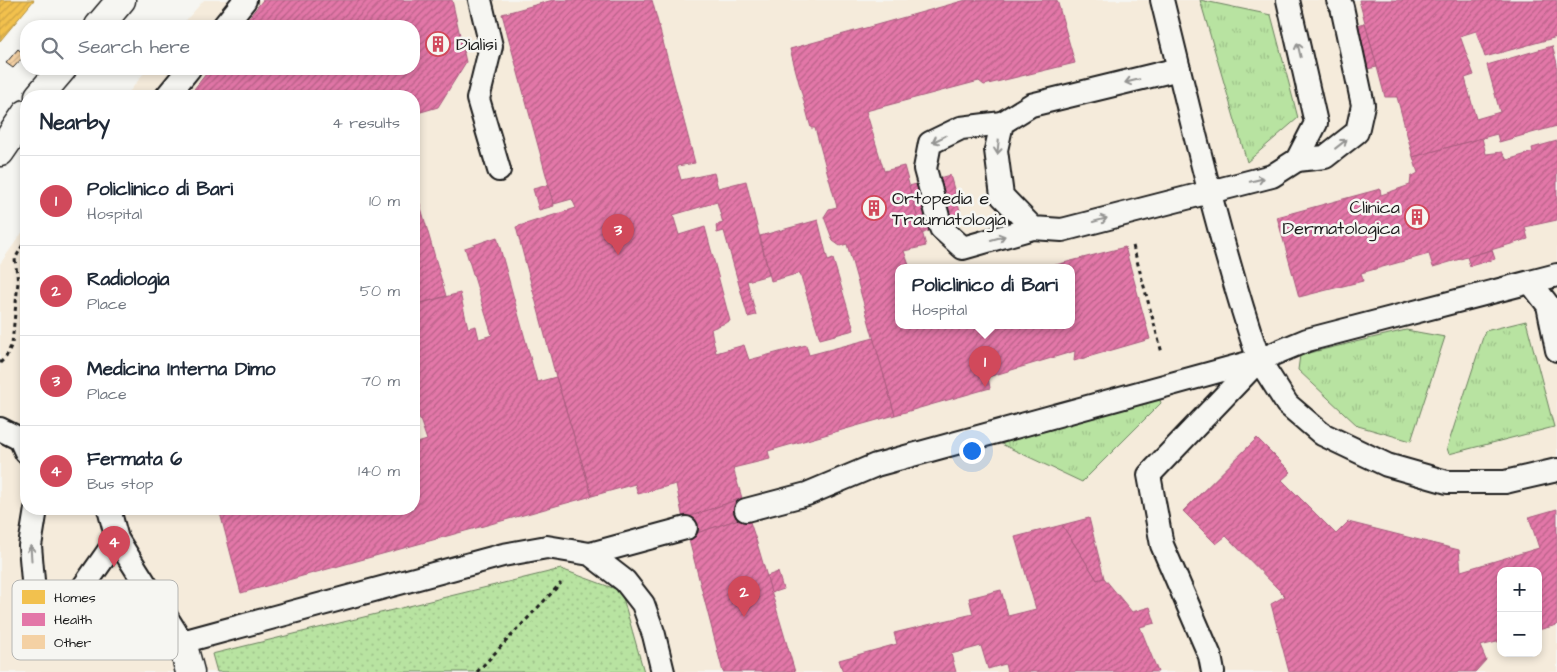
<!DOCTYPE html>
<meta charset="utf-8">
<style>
body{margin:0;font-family:"Architects Daughter",sans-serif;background:#f2f2f3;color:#1f2937}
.controls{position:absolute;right:15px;bottom:15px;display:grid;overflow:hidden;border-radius:10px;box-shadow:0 2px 8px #0003}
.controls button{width:45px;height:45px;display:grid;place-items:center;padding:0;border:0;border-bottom:1px solid #e0e1e3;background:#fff;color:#1f2937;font:25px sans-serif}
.you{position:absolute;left:971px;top:450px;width:18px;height:18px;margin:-12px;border:4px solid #fff;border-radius:50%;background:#1a73e8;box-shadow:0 0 0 8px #1a73e833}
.badge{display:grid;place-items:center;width:32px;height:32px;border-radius:50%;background:#d1495b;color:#fff;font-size:16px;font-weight:700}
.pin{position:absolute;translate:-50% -41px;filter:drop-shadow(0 1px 2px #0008)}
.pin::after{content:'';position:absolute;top:26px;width:18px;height:15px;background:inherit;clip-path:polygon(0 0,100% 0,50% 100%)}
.popup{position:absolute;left:895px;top:264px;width:180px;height:65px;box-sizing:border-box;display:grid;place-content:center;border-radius:10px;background:#fff;filter:drop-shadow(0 1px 4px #0005);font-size:16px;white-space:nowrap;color:#747a83}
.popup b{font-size:19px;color:#1f2937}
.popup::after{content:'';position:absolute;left:50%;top:100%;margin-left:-10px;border:10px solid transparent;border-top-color:#fff}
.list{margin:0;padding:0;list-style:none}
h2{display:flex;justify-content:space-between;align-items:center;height:65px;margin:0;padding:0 20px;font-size:21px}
h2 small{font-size:16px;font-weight:400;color:#747a83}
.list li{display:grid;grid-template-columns:32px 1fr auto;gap:15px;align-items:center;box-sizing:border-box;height:90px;padding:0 20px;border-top:1px solid #e0e1e3}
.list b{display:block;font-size:19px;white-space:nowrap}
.list p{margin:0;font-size:16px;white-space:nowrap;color:#747a83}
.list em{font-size:16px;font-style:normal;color:#747a83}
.icon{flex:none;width:28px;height:28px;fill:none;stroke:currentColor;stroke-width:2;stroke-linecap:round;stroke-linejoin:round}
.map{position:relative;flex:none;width:1557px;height:672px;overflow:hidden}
.search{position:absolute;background:#fff;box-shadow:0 2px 8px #0003;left:20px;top:20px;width:400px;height:55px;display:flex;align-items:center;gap:12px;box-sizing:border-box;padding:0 18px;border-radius:20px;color:#747a83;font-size:19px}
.panel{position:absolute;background:#fff;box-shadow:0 2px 8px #0003;left:20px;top:90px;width:400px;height:425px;border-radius:20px}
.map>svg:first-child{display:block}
</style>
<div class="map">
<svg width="1557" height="672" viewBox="0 0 1557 672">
<defs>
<pattern id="grass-tufts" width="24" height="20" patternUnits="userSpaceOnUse" patternTransform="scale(1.25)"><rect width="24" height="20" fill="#b8e3a1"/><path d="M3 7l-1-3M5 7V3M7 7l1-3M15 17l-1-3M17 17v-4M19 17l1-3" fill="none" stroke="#9ec28a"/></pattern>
<pattern id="park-dots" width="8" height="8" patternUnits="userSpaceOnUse" patternTransform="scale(1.25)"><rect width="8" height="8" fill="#b8e3a1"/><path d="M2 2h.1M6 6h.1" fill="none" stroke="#9ec28a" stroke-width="1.8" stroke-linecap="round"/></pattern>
<pattern id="homes-hatch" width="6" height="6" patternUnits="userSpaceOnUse" patternTransform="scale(1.25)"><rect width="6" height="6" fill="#f2c14e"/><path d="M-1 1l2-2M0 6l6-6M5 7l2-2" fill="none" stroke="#cfa544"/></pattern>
<pattern id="health-hatch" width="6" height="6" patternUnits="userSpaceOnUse" patternTransform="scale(1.25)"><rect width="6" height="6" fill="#e377a8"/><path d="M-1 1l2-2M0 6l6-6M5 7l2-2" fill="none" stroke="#b76188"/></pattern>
<pattern id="building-hatch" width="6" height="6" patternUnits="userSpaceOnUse" patternTransform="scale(1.25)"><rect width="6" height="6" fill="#f4d1a4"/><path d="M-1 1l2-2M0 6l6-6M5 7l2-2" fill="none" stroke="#d1b38d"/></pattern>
</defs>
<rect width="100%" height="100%" fill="#f6f6f2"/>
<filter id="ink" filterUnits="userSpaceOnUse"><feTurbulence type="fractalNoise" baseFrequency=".02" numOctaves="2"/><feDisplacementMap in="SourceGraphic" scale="10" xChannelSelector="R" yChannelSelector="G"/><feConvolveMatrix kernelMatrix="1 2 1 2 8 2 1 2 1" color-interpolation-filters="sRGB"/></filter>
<g filter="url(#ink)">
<!-- built -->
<path fill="#f5ebdb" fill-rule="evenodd" d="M204 0H1557V672H0V264L26 227V509H414V96H126L147 69H414V26H181ZM899 268H1071V326H899ZM1501 571H1538V653H1501Z"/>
<!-- grass -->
<g fill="url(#grass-tufts)" stroke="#6a805e">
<path d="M1200 0 1271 15 1298 118 1247 162Z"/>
<path d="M1526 321 1554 427 1449 454 1447 448 1485 331Z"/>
<path d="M1406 330 1445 337 1411 441 1358 426 1298 370 1300 355Z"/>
<path d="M1159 398 1161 403 1082 482 997 442Z"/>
</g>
<!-- park -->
<path fill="url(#park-dots)" stroke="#6a805e" d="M561 569 621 591 644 672H217L212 654Z"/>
<!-- homes -->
<path fill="url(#homes-hatch)" stroke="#b2903f" d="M0 0H34L0 41Z"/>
<!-- health -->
<g fill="url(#health-hatch)" stroke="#a75c7e">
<path d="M263 0H452L466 62 438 107 414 114V96H204L194 89 210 69H414V26H242Z"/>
<path d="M553 0H652L695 163 677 166 681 180 714 173 718 188 746 181 769 275 747 281 756 315 748 317 724 231 717 233 716 225 723 223 717 202 673 215 679 235 705 227 730 321 711 329 716 353 744 345 749 360 806 345 809 355 874 338 895 415 768 451 770 459 733 468 742 498 683 519 676 484 638 494 635 484 592 496 556 377 516 227 576 208 572 199 554 204 502 14Z"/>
<path d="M966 0H1057L1075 63 984 85 979 81 866 111 884 171 904 166 926 246 904 251 910 268H899V326H1071V268L1048 267 1125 247 1150 339 1074 361 1075 351 988 377 990 388 895 415 847 244 840 246 833 241 824 217 829 209 837 207 815 128H811L790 49Z"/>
<path d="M1359 0H1557V37L1485 57 1476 31 1460 36 1474 75 1465 78 1476 119 1500 112 1487 65 1552 46 1557 63V126L1499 142 1497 134 1413 157 1397 97H1385Z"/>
<path d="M1365 23 1377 67 1362 70 1350 27Z"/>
<path d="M1482 138 1486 154 1502 152 1507 160 1533 152 1532 148 1557 141V220L1525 227 1528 239 1433 267 1429 254 1361 273 1363 281 1299 297 1277 217 1380 189 1381 195 1410 185 1411 177 1418 173 1413 157Z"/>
<path d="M950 175 961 214 922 234 909 186Z"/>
<path d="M414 183 446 296 414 305Z"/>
<path d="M548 185 554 206 539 210 533 189Z"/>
<path d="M818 220 828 261 833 259 854 330 820 339 800 273 771 281 760 236Z"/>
<path d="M497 237 537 382 556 377 592 496 241 593 219 509H414V444L427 440 414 402V305L460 293 468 328 476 326 479 339 492 335 465 248Z"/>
<path d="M1492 250 1495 259 1470 266 1467 257Z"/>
<path d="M1257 438 1291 472 1282 480 1336 534 1348 522 1459 550 1461 571 1539 548 1529 517 1557 509V625L1538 630V571H1501V641L1480 646 1486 660 1475 672H1289L1271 604 1285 596 1226 536 1216 544 1183 511Z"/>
<path d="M742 498 748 516 688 536 683 519Z"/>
<path d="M748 516 757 543 795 672H723L688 536Z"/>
<path d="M1089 518 1104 578 1097 580 1062 525Z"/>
<path d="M1062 525 1097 580 1104 578 1132 612 1150 607 1155 623 1140 627 1158 672H1007L1005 664 988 669 981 646 951 654 956 672H843L839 660 897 644 894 633 973 614 969 598 1001 590 1008 616 1036 609 1015 537Z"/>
<path d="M778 572 783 589 771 593 767 576Z"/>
</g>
<!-- building -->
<path fill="url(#building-hatch)" stroke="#1c1c1c" d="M18 49 25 55 13 68 6 63Z"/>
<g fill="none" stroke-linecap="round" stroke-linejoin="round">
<defs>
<g id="lane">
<path d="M480 0 491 46 478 99 499 170"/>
<path d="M1162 0C1192 121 1219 242 1259 360L1307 340 1557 275"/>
<path d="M224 26 245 0"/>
<path d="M1179 69 1031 105 1002 123 996 150 1002 196 1033 228 1062 230 1272 176 1297 160 1316 123 1288 0"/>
<path d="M167 96 189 69"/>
<path d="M1002 123 961 128 930 143 925 169 941 228 963 248 1033 228"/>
<path d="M1297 160 1325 157 1357 132 1363 105 1342 7 1338 0"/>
<path d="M1531 283 1548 305 1557 350"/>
<path d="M1259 360 1287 404 1322 434 1387 465 1447 482H1505L1557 470"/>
<path d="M0 429 20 439 26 452"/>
<path d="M36 509 30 546 34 592 63 616 117 539"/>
<path d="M109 509 117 539 182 642 503 555 547 547 590 554 625 581 643 604 654 635 663 672"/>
<path d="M746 510 807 494 876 465 1259 360"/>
<path d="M590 554 686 528"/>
<path d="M1213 672 1210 656 1162 545 1149 475 1258 361"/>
</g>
<path id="street" d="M182 642 190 672"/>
<g id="secondary">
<path d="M99 26 121 0"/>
<path d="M39 96 62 69"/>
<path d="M0 152 26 114"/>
</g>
</defs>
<!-- lane casing -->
<use href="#lane" stroke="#1c1c1c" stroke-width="26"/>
<!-- street casing -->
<use href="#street" stroke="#1c1c1c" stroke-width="31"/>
<!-- secondary casing -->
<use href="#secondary" stroke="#1c1c1c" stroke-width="31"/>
<!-- path -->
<g stroke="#1c1c1c" stroke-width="3" stroke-dasharray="4 4" stroke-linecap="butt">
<path d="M1133 246 1162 353"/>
<path d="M0 363 6 357 12 344 18 282 15 259 26 239"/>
<path d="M477 672 561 583"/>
</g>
<!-- lane -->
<use href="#lane" stroke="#f6f6f2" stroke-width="22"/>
<!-- street -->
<use href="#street" stroke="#f6f6f2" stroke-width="28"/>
<!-- secondary -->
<use href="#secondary" stroke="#f6f6f2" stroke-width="28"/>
</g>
<!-- one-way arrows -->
<defs><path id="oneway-shaft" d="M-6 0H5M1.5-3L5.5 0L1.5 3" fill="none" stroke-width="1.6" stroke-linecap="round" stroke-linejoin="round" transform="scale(1.25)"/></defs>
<g stroke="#949492">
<use href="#oneway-shaft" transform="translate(1299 50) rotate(-103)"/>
<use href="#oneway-shaft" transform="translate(1132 81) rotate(167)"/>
<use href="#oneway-shaft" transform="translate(939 139) rotate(154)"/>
<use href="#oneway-shaft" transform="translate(1341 144) rotate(-38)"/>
<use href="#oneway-shaft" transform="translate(998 147) rotate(96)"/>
<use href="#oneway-shaft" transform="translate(1257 180) rotate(-14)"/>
<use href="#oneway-shaft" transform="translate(1100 220) rotate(-15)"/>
<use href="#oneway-shaft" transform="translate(998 238) rotate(-16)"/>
<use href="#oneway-shaft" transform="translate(31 553) rotate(-94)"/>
</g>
</g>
<!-- icons -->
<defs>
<symbol id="building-ring" viewBox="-11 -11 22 22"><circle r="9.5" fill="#f6f6f2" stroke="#d1495b" stroke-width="1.5"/><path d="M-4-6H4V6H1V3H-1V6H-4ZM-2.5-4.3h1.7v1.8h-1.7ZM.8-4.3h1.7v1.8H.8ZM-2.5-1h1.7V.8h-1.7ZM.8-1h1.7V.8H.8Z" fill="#d1495b"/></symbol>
</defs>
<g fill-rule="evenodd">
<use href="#building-ring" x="424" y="30" width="28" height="28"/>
<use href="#building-ring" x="860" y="194" width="28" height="28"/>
<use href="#building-ring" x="1403" y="203" width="28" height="28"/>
</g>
<g text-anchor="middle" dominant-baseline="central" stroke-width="5" stroke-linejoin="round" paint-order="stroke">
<!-- poi labels -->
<g font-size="18" fill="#1c1c1c" stroke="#f6f6f2" text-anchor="start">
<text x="456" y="44">Dialisi</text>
<text x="892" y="198">Ortopedia e<tspan x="892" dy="21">Traumatologia</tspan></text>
<text x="1400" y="207" text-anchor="end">Clinica<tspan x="1400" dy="21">Dermatologica</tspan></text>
</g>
</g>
<!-- legend -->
<rect x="12" y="580" width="166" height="80" rx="8" fill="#f6f6f2" stroke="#b5b5b2" stroke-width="1"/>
<rect x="22" y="590" width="23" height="14" fill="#f2c14e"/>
<rect x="22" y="613" width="23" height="13" fill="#e377a8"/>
<rect x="22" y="635" width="23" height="14" fill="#f4d1a4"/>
<g font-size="14" fill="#1c1c1c">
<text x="54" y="602">Homes</text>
<text x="54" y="624">Health</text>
<text x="54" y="647">Other</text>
</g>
</svg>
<div class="controls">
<button>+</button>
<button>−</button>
</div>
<div class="you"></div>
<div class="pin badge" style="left:985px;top:387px">1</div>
<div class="popup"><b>Policlinico di Bari</b>Hospital</div>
<div class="pin badge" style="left:744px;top:617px">2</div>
<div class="pin badge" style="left:618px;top:255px">3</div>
<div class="pin badge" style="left:114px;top:567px">4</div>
<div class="search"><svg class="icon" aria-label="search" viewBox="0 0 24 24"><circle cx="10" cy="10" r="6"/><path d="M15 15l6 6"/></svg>Search here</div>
<section class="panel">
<h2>Nearby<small>4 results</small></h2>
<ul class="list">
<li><span class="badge">1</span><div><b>Policlinico di Bari</b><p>Hospital</p></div><em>10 m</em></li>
<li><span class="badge">2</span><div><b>Radiologia</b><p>Place</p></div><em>50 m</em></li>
<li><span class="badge">3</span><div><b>Medicina Interna Dimo</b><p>Place</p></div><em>70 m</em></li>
<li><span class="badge">4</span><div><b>Fermata 6</b><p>Bus stop</p></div><em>140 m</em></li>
</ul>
</section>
</div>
